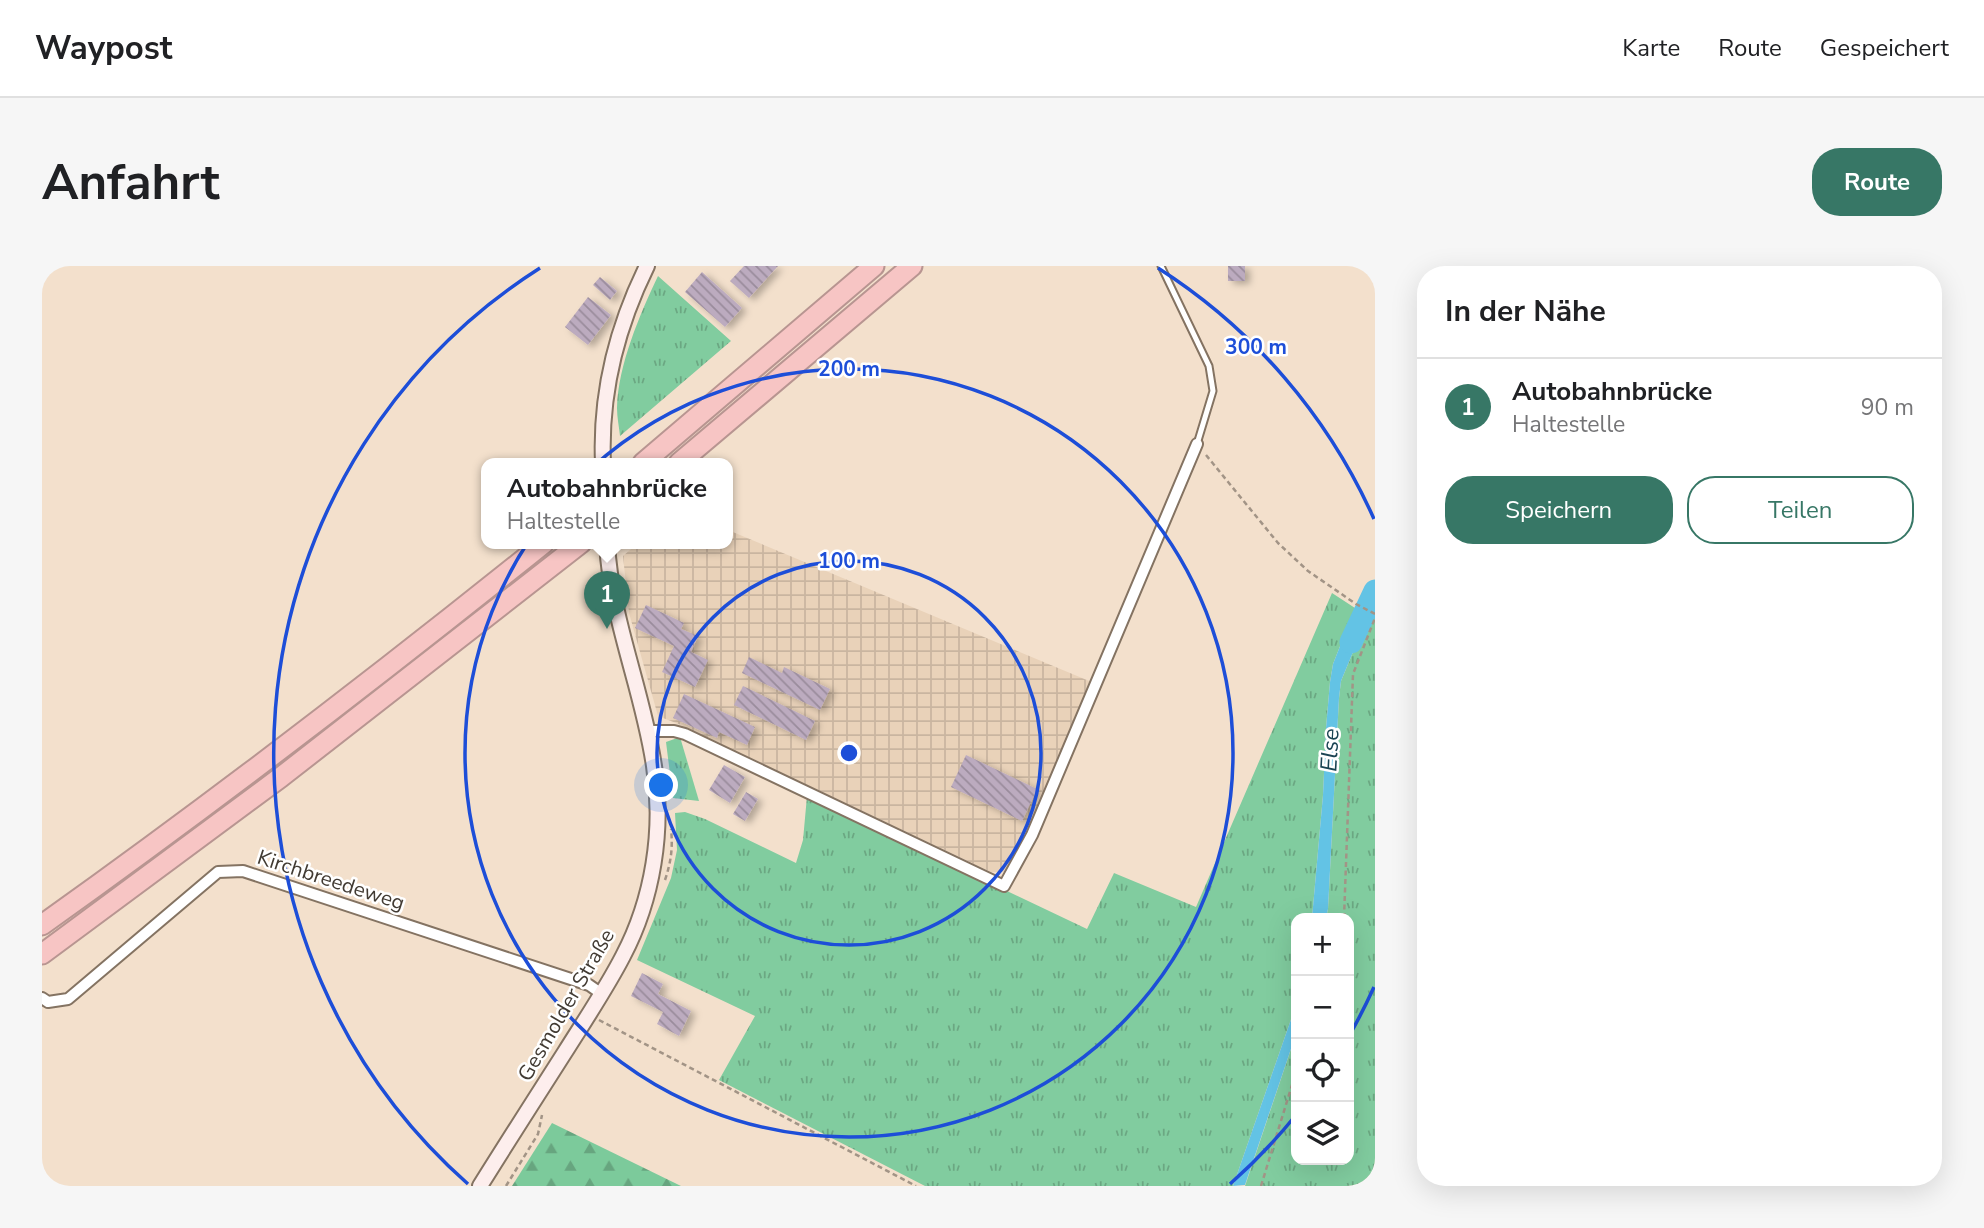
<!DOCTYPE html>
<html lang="de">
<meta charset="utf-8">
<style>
body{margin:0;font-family:"Nunito Sans",sans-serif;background:#f6f6f6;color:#202124}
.controls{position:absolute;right:21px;bottom:21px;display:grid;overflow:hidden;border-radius:14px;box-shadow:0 7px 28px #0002}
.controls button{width:63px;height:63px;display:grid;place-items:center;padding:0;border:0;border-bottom:2px solid #e0e0e0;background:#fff;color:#202124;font:35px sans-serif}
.you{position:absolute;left:620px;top:520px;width:24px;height:24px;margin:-18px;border:5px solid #fff;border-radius:50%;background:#1a73e8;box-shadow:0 0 0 10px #1a73e833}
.badge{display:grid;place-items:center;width:46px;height:46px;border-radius:50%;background:#377766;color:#fff;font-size:23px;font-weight:700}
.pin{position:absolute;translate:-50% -58px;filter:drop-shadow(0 2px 4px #0008)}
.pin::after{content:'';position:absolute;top:37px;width:24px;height:21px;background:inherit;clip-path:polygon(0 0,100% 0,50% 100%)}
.popup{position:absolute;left:439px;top:192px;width:252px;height:91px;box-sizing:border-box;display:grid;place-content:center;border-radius:14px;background:#fff;filter:drop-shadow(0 2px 5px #0005);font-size:23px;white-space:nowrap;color:#757577}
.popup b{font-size:26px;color:#202124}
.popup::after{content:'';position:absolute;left:50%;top:100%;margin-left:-14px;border:14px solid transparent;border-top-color:#fff}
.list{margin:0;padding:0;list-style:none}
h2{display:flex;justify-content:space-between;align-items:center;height:91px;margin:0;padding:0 28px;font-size:30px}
h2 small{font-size:23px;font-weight:400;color:#757577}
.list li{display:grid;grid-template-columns:46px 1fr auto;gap:21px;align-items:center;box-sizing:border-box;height:98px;padding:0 28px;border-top:2px solid #e0e0e0}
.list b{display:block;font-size:26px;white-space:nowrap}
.list p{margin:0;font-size:23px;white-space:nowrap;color:#757577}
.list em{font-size:23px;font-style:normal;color:#757577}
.actions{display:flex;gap:14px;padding:21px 28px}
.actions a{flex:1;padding:16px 0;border:2px solid #377766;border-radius:28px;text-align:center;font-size:24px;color:#377766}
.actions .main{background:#377766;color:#fff}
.icon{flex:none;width:38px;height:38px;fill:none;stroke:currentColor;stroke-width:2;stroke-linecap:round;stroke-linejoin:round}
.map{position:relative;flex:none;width:1333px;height:920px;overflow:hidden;border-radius:28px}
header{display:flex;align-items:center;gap:42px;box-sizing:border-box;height:98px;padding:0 35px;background:#fff;border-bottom:2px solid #e0e0e0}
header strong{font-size:33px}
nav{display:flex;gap:38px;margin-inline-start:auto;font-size:24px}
.intro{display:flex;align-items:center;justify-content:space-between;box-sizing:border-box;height:168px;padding:0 42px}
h1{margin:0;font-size:49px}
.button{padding:18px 32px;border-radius:28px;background:#377766;color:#fff;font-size:24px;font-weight:700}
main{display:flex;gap:42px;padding:0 42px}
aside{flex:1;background:#fff;border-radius:28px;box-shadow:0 7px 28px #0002}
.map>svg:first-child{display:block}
</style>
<header>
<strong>Waypost</strong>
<nav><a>Karte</a><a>Route</a><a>Gespeichert</a></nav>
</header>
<div class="intro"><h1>Anfahrt</h1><a class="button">Route</a></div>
<main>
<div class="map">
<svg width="1333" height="920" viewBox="0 0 1333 920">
<defs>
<pattern id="industrial-grid" width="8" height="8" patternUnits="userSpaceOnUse" patternTransform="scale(1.75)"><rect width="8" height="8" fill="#e9d2b9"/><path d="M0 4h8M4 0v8" fill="none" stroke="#c9b5a0"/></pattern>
<pattern id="grass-tufts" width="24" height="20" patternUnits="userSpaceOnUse" patternTransform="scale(1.75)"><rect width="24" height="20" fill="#81cc9f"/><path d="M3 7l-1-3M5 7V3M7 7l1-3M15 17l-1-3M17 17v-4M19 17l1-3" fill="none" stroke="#6ba782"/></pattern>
<pattern id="forest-firs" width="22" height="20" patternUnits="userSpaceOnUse" patternTransform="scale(1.75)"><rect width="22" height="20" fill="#7cca9b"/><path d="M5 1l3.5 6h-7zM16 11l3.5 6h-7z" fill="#67a57f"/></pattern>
<pattern id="building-back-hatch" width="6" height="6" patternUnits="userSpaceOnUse" patternTransform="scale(1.75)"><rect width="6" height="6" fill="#bcabbf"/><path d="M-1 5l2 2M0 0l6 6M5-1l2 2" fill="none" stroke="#9a8c9c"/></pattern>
<filter id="shadow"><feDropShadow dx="5" dy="3" stdDeviation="3.5" flood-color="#0004"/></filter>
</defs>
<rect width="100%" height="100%" fill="#f3e0cc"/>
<!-- industrial -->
<path fill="url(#industrial-grid)" d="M686 264 1052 417 989 560 963 606H949L639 459 616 450 587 347 581 290 596 277H686Z"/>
<!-- grass -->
<g fill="url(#grass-tufts)">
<path d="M616 10 689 75 578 170C577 161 575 151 575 142 576 99 598 48 616 10Z"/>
<path d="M1290 327 1313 342 1291 398 1288 416 1284 462 1281 529 1270 652H1254V739L1191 920H883L677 814 713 750 595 694 629 612 635 584 633 547 643 546 663 553 754 597 761 574 765 530 1045 663 1072 607 1154 641Z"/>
<path d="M1326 350 1333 351V920H1203L1254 768V894H1307V652H1284L1286 643 1297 432 1299 415Z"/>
<path d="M638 471 657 535 631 532 624 476Z"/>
</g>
<!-- forest -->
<path fill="url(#forest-firs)" d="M510 857 639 920H470Z"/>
<!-- water -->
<g fill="#63c3e5">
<path d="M1313 342 1326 350 1299 415 1297 432 1286 643 1284 652H1270L1281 529 1284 462 1288 416 1291 398Z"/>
<path d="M1254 739V768L1203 919 1191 920Z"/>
</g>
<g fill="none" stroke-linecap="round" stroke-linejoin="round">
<!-- river -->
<path stroke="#63c3e5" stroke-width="23" d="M1309 376 1333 325"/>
</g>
<!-- building -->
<g fill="url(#building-back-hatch)" filter="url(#shadow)">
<path d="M702 0H736L707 32 688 15Z"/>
<rect x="1186" y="0" width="17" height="15"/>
<path d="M660 6 700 42 683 61 643 26Z"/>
<path d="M558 11 575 25 568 34 551 19Z"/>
<path d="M546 31 569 49 546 79 523 61Z"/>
<path d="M604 339 642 357 639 363 656 370 649 386 666 394 653 421 620 406 632 380 593 362Z"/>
<path d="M707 391 740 407 742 401 788 423 778 444 700 407Z"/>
<path d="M701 420 773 455 764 474 692 439Z"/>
<path d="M642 428 713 461 705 479 677 466 675 472 631 452Z"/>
<path d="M924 489 995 523 980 555 909 521Z"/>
<path d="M682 499 703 511 688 537 667 524Z"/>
<path d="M704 526 716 533 703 555 691 548Z"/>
<path d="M600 707 621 718 616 728 649 745 637 770 615 758 621 746 589 730Z"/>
</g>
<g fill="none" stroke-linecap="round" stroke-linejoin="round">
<defs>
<path id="lane" d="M1119 0 1167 100 1171 125 1155 178"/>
<g id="street">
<path d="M606 465H632L643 468 962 620 990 569 1155 178"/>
<path d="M0 732 6 736 26 733 176 606 201 605 547 719 560 728"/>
</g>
<g id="secondary">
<path d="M561 197C558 128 575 61 605 0"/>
<path d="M438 920C466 875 495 830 523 786 543 754 564 723 581 690 611 633 622 564 612 500 601 424 569 354 565 277"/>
</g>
<g id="highway">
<path d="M601 197 832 0"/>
<path d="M637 197 870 0"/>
<path d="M0 659C171 537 338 409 502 277"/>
<path d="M0 688 239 511 539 277"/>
</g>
</defs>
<!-- lane casing -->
<use href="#lane" stroke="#847362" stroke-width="9"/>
<!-- street casing -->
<use href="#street" stroke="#847362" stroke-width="14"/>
<!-- secondary casing -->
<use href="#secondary" stroke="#847362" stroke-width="18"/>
<!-- highway casing -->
<use href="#highway" stroke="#b89591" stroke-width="23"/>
<!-- path -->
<g stroke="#a29486" stroke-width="2.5" stroke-dasharray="5 3.5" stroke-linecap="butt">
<path d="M1164 189 1236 277 1266 305 1314 338 1333 348"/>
<path d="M623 614C629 596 631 582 629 563"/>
<path d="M1302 652 1311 408 1333 352"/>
<path d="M557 754 874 920"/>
<path d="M464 920 496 868 500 849"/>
<path d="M1219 920 1254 806"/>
</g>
<!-- lane -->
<use href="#lane" stroke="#fff" stroke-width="5"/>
<!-- street -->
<use href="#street" stroke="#fff" stroke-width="10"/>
<!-- secondary -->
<use href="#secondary" stroke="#fdeeed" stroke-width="14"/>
<!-- highway -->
<use href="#highway" stroke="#f7c5c4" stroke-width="19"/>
</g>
<!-- distance rings -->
<g fill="none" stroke="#1d4ed8" stroke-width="3.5">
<circle cx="807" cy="487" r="192"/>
<circle cx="807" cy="487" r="384"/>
<path d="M1332 721A575 575 0 0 1 1307 770M1254 849A575 575 0 0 1 1188 918M426 918A575 575 0 0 1 498 2M1116 2A575 575 0 0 1 1332 253"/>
</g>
<g text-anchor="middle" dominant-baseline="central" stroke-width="5" stroke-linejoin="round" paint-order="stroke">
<!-- street labels -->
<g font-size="21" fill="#423b33" stroke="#fff">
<text transform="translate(289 614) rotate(18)">Kirchbreedeweg</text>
<text transform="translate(524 739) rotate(-60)">Gesmolder Straße</text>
</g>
<!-- water labels -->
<g font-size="23" font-style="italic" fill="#1a4453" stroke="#fff">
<text transform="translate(1288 484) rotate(-87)">Else</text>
</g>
</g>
<circle cx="807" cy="487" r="10" fill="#1d4ed8" stroke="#fff" stroke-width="3.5"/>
<g font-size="21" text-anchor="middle" font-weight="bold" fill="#1d4ed8" stroke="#fff" stroke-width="5" stroke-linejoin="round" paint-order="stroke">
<text x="1214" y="88">300 m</text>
<text x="807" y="110">200 m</text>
<text x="807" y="302">100 m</text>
</g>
</svg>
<div class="controls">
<button>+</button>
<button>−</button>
<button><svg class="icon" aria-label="locate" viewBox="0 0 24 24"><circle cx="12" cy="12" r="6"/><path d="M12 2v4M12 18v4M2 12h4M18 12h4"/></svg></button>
<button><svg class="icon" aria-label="layers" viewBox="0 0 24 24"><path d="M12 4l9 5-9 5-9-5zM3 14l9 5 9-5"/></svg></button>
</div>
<div class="you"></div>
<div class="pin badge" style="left:565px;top:363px">1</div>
<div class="popup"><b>Autobahnbrücke</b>Haltestelle</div>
</div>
<aside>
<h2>In der Nähe<small></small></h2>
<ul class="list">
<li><span class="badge">1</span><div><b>Autobahnbrücke</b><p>Haltestelle</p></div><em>90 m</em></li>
</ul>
<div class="actions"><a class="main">Speichern</a><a>Teilen</a></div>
</aside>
</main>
